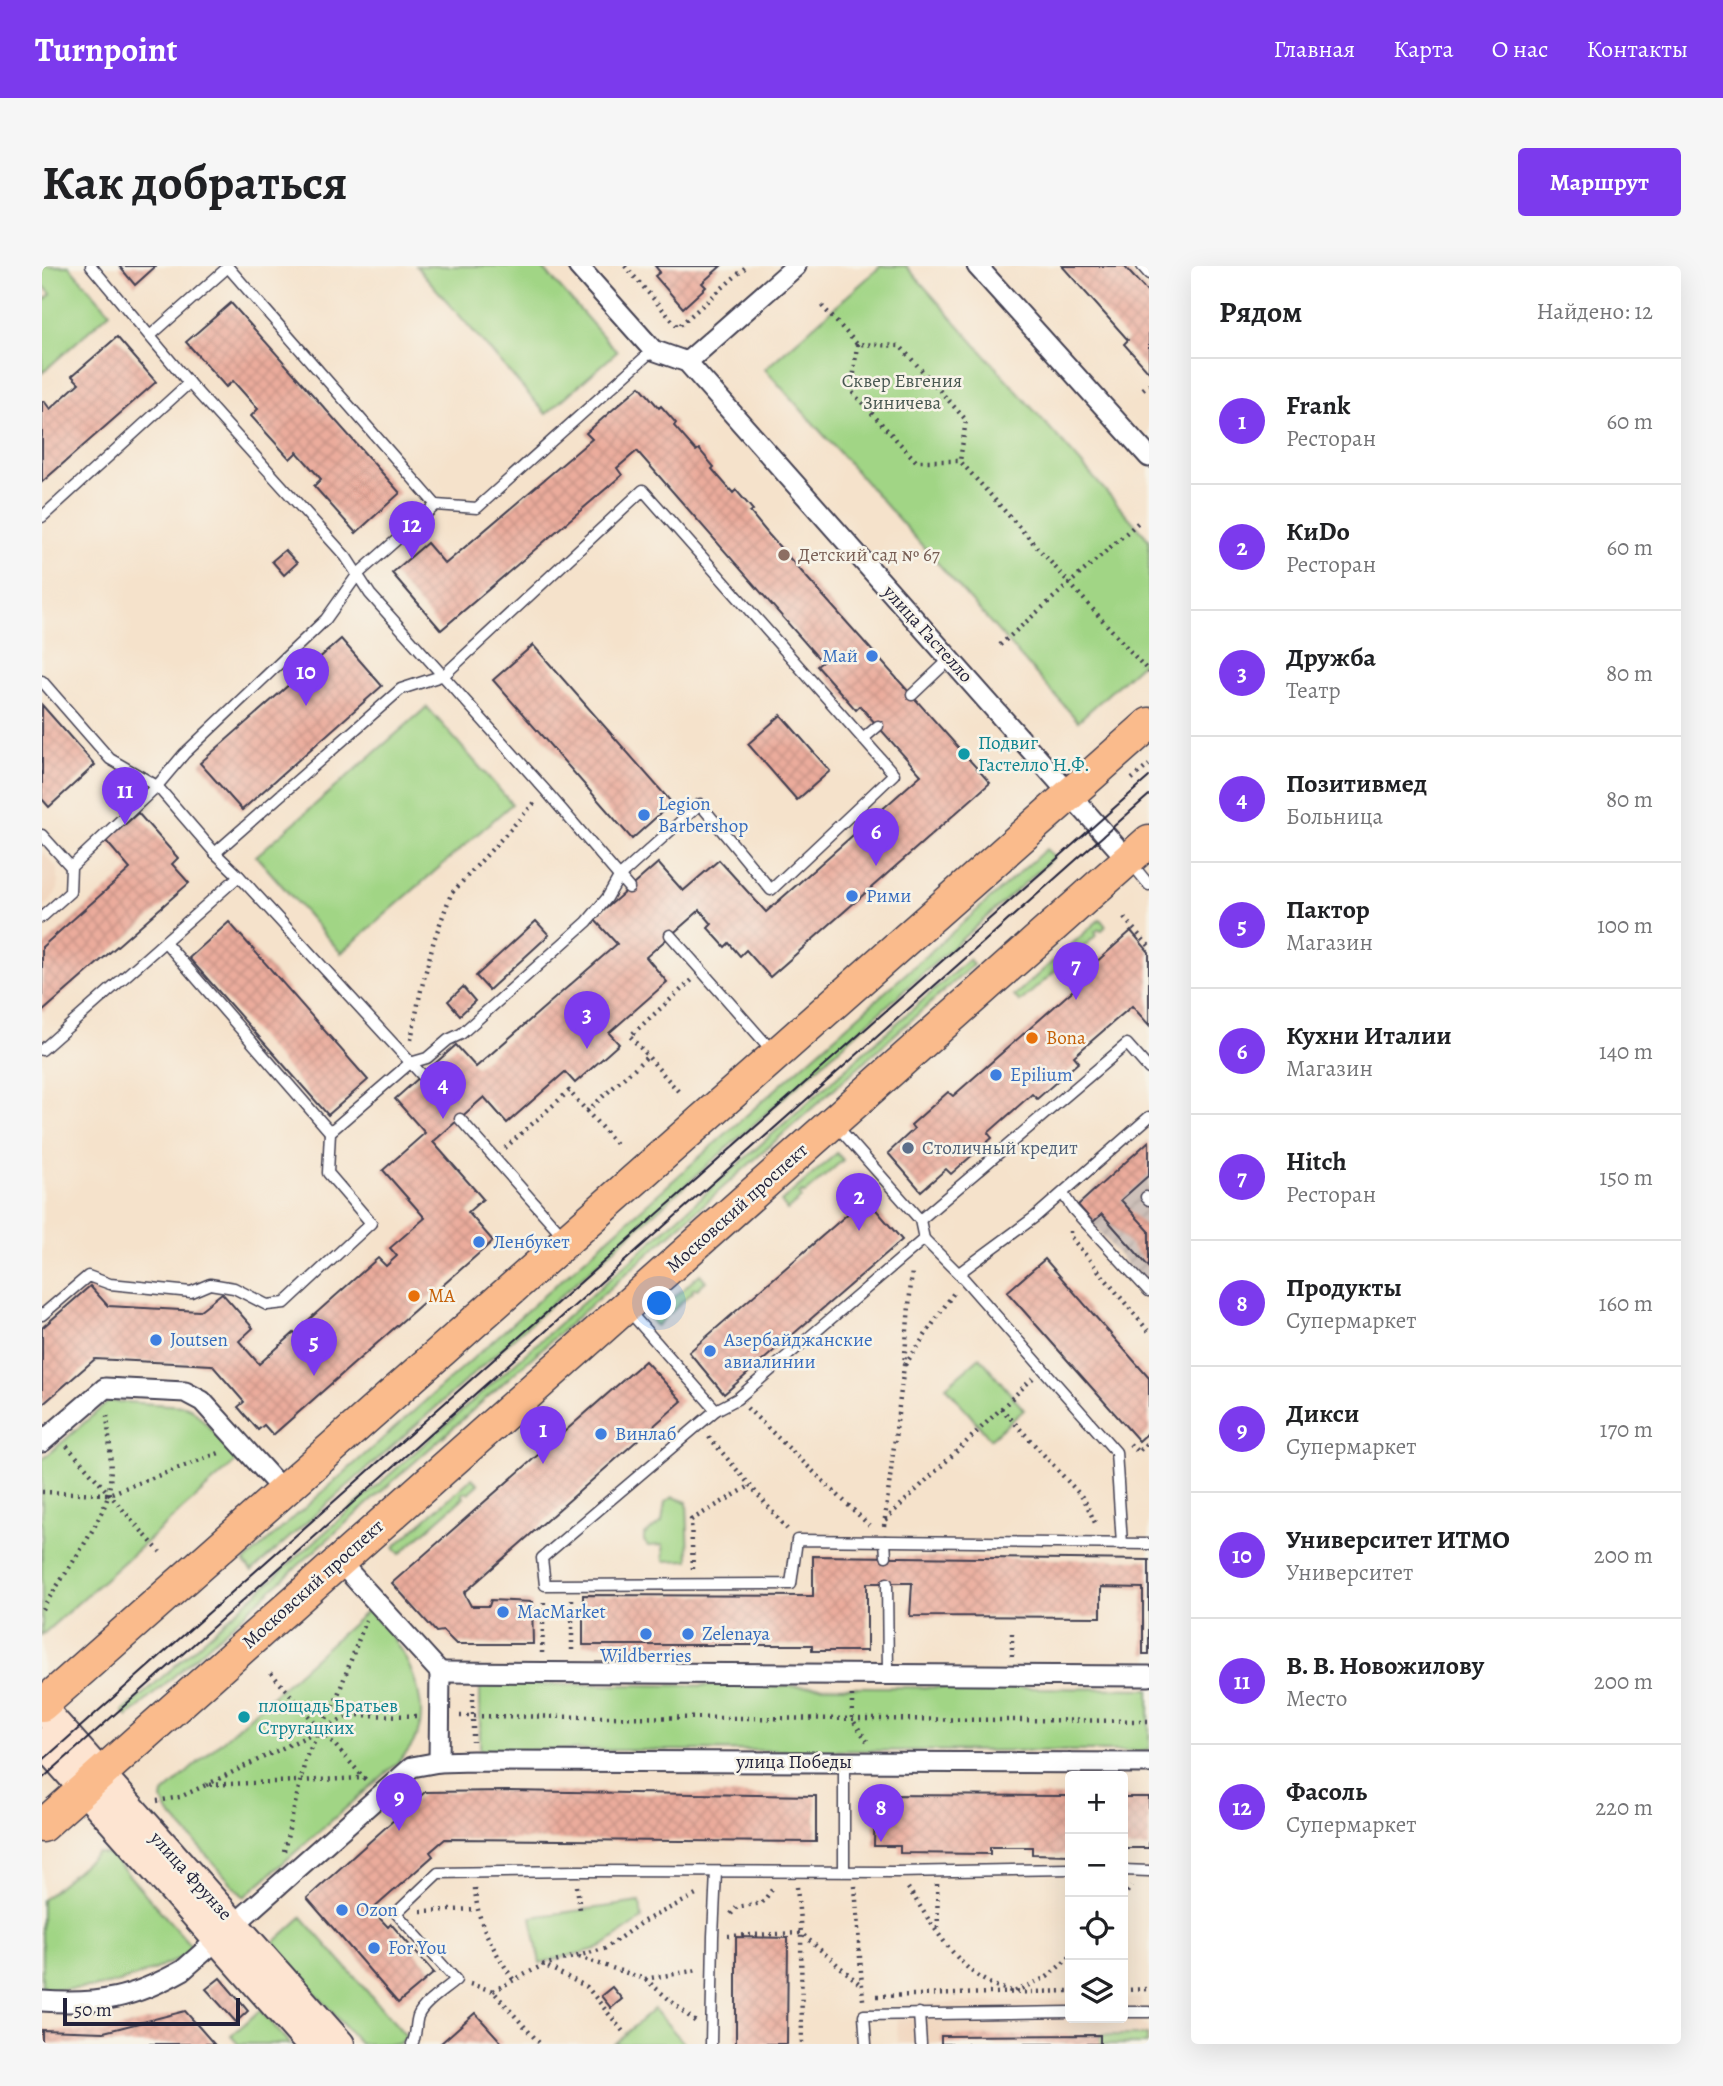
<!DOCTYPE html>
<html lang="ru">
<meta charset="utf-8">
<style>
body{margin:0;font-family:Alegreya,serif;background:#f6f6f6;color:#202124}
.controls{position:absolute;right:21px;bottom:21px;display:grid;overflow:hidden;border-radius:7px;box-shadow:0 7px 28px #0002}
.controls button{width:63px;height:63px;display:grid;place-items:center;padding:0;border:0;border-bottom:2px solid #e0e0e0;background:#fff;color:#202124;font:35px sans-serif}
.scale{position:absolute;left:21px;bottom:18px;width:177px;box-sizing:border-box;padding-left:7px;border:4px solid #22223b;border-top:0;font-size:19px;line-height:24px;white-space:nowrap;color:#22223b;-webkit-text-stroke:5px #f7f3e8;paint-order:stroke}
.you{position:absolute;left:618px;top:1038px;width:24px;height:24px;margin:-18px;border:5px solid #fff;border-radius:50%;background:#1a73e8;box-shadow:0 0 0 10px #1a73e833}
.badge{display:grid;place-items:center;width:46px;height:46px;border-radius:50%;background:#7c3aed;color:#fff;font-size:23px;font-weight:700}
.pin{position:absolute;translate:-50% -58px;filter:drop-shadow(0 2px 4px #0008)}
.pin::after{content:'';position:absolute;top:37px;width:24px;height:21px;background:inherit;clip-path:polygon(0 0,100% 0,50% 100%)}
.list{margin:0;padding:0;list-style:none}
h2{display:flex;justify-content:space-between;align-items:center;height:91px;margin:0;padding:0 28px;font-size:30px}
h2 small{font-size:23px;font-weight:400;color:#757577}
.list li{display:grid;grid-template-columns:46px 1fr auto;gap:21px;align-items:center;box-sizing:border-box;height:126px;padding:0 28px;border-top:2px solid #e0e0e0}
.list b{display:block;font-size:26px;white-space:nowrap}
.list p{margin:0;font-size:23px;white-space:nowrap;color:#757577}
.list em{font-size:23px;font-style:normal;color:#757577}
.icon{flex:none;width:38px;height:38px;fill:none;stroke:currentColor;stroke-width:2;stroke-linecap:round;stroke-linejoin:round}
.map{position:relative;flex:none;width:1107px;height:1778px;overflow:hidden;border-radius:7px}
header{display:flex;align-items:center;gap:42px;box-sizing:border-box;height:98px;padding:0 35px;background:#7c3aed;color:#fff}
header strong{font-size:33px}
nav{display:flex;gap:38px;margin-inline-start:auto;font-size:24px}
.intro{display:flex;align-items:center;justify-content:space-between;box-sizing:border-box;height:168px;padding:0 42px}
h1{margin:0;font-size:49px}
.button{padding:18px 32px;border-radius:7px;background:#7c3aed;color:#fff;font-size:24px;font-weight:700}
main{display:flex;gap:42px;padding:0 42px}
aside{flex:1;background:#fff;border-radius:7px;box-shadow:0 7px 28px #0002}
.map>svg:first-child{display:block}
</style>
<header>
<strong>Turnpoint</strong>
<nav><a>Главная</a><a>Карта</a><a>О нас</a><a>Контакты</a></nav>
</header>
<div class="intro"><h1>Как добраться</h1><a class="button">Маршрут</a></div>
<main>
<div class="map">
<svg width="1107" height="1778" viewBox="0 0 1107 1778">
<defs>
<pattern id="industrial-furrows" width="10" height="10" patternUnits="userSpaceOnUse" patternTransform="scale(1.75)"><rect width="10" height="10" fill="#cec1ba"/><path d="M-1 1l2-2M0 10L10 0M9 11l2-2" fill="none" stroke="#b1a6a1"/></pattern>
<pattern id="building-cross-hatch" width="8" height="8" patternUnits="userSpaceOnUse" patternTransform="scale(1.75)"><rect width="8" height="8" fill="#ebac9c"/><path d="M0 0l8 8M0 8l8-8" fill="none" stroke="#c99487"/></pattern>
</defs>
<rect width="100%" height="100%" fill="#f7f3e8"/>
<filter id="ink" filterUnits="userSpaceOnUse"><feTurbulence type="fractalNoise" baseFrequency=".0143" numOctaves="2"/><feDisplacementMap in="SourceGraphic" scale="14" xChannelSelector="R" yChannelSelector="G"/><feConvolveMatrix kernelMatrix="1 2 1 2 8 2 1 2 1" color-interpolation-filters="sRGB"/></filter>
<filter id="wash" filterUnits="userSpaceOnUse"><feTurbulence type="fractalNoise" baseFrequency=".00686" numOctaves="4" result="noise"/><feDisplacementMap in="SourceGraphic" scale="28" xChannelSelector="R" yChannelSelector="G"/><feGaussianBlur stdDeviation="1.57" result="paint"/><feColorMatrix in="noise" values="0 0 0 0 0 0 0 0 0 0 0 0 0 0 0 0 0 1.4 0 .05"/><feComposite in="paint" operator="in"/></filter>
<g filter="url(#wash)">
<rect width="100%" height="100%" fill="#f5e2cb"/>
<!-- built -->
<g fill="#f1d5bd">
<path d="M0 585 16 603V623L8 636 0 643Z"/>
<path d="M1081 1732H1099L1100 1760 1107 1761V1778H856L854 1738 1028 1734V1752H1081Z"/>
</g>
<!-- industrial -->
<path fill="url(#industrial-furrows)" d="M1107 874V1025L1034 938Z"/>
<!-- green -->
<g fill="#a1d585" stroke="#627c60" stroke-width="2">
<path d="M0 0H27L68 46 0 107V36L9 28 0 18Z"/>
<path d="M374 0H499L575 86 504 148Z"/>
<path d="M839 0H864L1107 274V391L1036 455 723 103Z"/>
<path d="M385 441 470 538 299 687 214 590Z"/>
<path d="M1004 583 1012 591 210 1305 202 1296Z"/>
<path d="M1058 653 1064 660 1059 665 1057 663 1053 666 1055 669 978 736 972 730Z"/>
<path d="M927 693 931 699 86 1451 81 1446Z"/>
<path d="M795 887 801 894 762 928 760 926 757 929 759 932 745 944 739 936Z"/>
<path d="M658 1008 664 1015 655 1023 653 1022 650 1024 651 1026 614 1060 608 1053Z"/>
<path d="M938 1091 982 1144 948 1173 904 1120Z"/>
<path d="M67 1135 143 1140 150 1143 197 1193 0 1369V1194Z"/>
<path d="M430 1212 436 1218 426 1227 423 1226 420 1228 422 1231 358 1288 352 1281Z"/>
<path d="M631 1231 645 1236 647 1294 622 1295 621 1279 606 1280 602 1275V1269L620 1256 623 1236Z"/>
<path d="M326 1344C335 1354 347 1365 354 1377 370 1400 387 1441 375 1469 370 1482 362 1490 352 1500L202 1631 125 1545 120 1534 121 1528Z"/>
<path d="M438 1418 1107 1423V1485L438 1484Z"/>
<path d="M55 1587 69 1589 151 1682C143 1691 129 1697 118 1701 80 1718 42 1728 0 1721V1634Z"/>
<path d="M598 1636 600 1653 558 1682 498 1697 489 1651Z"/>
<path d="M260 1651 365 1771 357 1778H318L230 1678Z"/>
<path d="M612 1743 643 1778H572Z"/>
<path d="M218 1744 248 1778H196L189 1770Z"/>
<rect x="1058" y="1769" width="47" height="9"/>
</g>
<g id="blocks">
<!-- building -->
<g fill="url(#building-cross-hatch)">
<path d="M77 0H114L93 19Z"/>
<path d="M613 0H679L660 17 664 21 641 42 613 10 618 6Z"/>
<path d="M1020 0H1082L1107 28V106L1082 78 1086 74Z"/>
<path d="M189 37 358 227 314 267 272 220 279 213 255 186 248 193 209 150 216 143 191 115 184 121 144 76Z"/>
<path d="M75 71 114 116 0 216V136L2 135 8 143 37 117 30 110Z"/>
<path d="M598 120 617 142 619 140 634 157 632 160 654 185 657 183 672 201 670 203 691 227 694 224 711 244 708 246 727 269 948 517 728 711 704 684 698 690 687 677 683 681 666 662 670 658 658 644 604 691 625 716 567 767 577 778 533 817 523 806 465 857 442 831 391 876 441 933 426 946 451 975 231 1169 222 1159 216 1164 196 1141 202 1136 170 1099 53 1093 0 1139V1062L48 1020 66 1040 157 1045 180 1027 211 1062 197 1075 217 1098 252 1067 259 1075 270 1065 263 1057 336 992 344 1000 355 990 348 982 383 952 341 904 383 867 353 833 414 779 434 801 575 678 552 653 616 597 641 625 677 594 724 646 879 509 818 440 814 444 775 400 780 396 595 185 575 202 580 209 399 364 350 307 385 277 403 298 550 173 544 167Z"/>
<path d="M243 284 255 297 242 309 230 295Z"/>
<path d="M299 373 340 420 200 544 158 497Z"/>
<path d="M491 379 630 537 590 573 451 414Z"/>
<path d="M0 439 53 499 7 541 0 533Z"/>
<path d="M739 449 788 505 755 534 706 478Z"/>
<path d="M96 547 136 592 130 598 147 617 0 746V681L88 603 64 575Z"/>
<path d="M494 655 507 669 447 724 434 710Z"/>
<path d="M187 656 326 814 286 849 147 692Z"/>
<path d="M1089 665 1107 686V759L1090 740 1032 790 1037 796 995 833 990 828 946 867 950 872 909 908 904 903 879 925 846 887 872 863 869 859 906 826 911 830 1046 711 1042 707Z"/>
<path d="M421 721 433 735 418 749 406 735Z"/>
<path d="M1107 875V909L1079 934 1107 965V1001L1060 948 1051 956 1036 939Z"/>
<path d="M824 932 860 974 682 1128 647 1086Z"/>
<path d="M1003 993 1107 1112V1166L1097 1175 965 1026Z"/>
<path d="M603 1095 640 1135 422 1327 429 1340H447L449 1334 490 1336 491 1378H414L401 1365 394 1366 350 1317Z"/>
<path d="M771 1290 1107 1294V1388H1101V1322L1059 1321V1351L868 1350 870 1317H825V1385H770V1379H541V1329L771 1330Z"/>
<path d="M465 1525 774 1530V1576L403 1573 388 1586 391 1590 330 1644 346 1661 349 1658 392 1707 356 1737 265 1632 383 1526Z"/>
<path d="M833 1529 1028 1530V1589L990 1588V1581H948V1588L858 1587V1580H832Z"/>
<rect x="1081" y="1531" width="26" height="51"/>
<path d="M694 1671 746 1672 745 1778H694Z"/>
<path d="M178 1712 206 1745 194 1756 164 1723Z"/>
<path d="M570 1721 580 1733 569 1742 559 1730Z"/>
<path d="M143 1745 172 1778H0V1764L62 1766Z"/>
<path d="M433 1747 461 1778H398Z"/>
<path d="M1058 1769V1778H899V1770Z"/>
</g>
</g>
</g>
<g filter="url(#ink)">
<use href="#blocks" fill-opacity="0" stroke="#423f51" stroke-width="2"/>
<g fill="none" stroke-linecap="round" stroke-linejoin="round">
<defs>
<g id="lane">
<path d="M49 0 147 117 304 291 328 328 504 525 587 622"/>
<path d="M185 0 394 239 435 242 611 84"/>
<path d="M1100 0 1107 8"/>
<path d="M108 70 186 1"/>
<path d="M0 251 147 117"/>
<path d="M0 415 68 493 115 520 173 587 197 610 380 809"/>
<path d="M870 429 908 393"/>
<path d="M822 472 836 460"/>
<path d="M0 569 29 601"/>
<path d="M1090 598 1107 619"/>
<path d="M0 651 28 626 29 601 115 520 142 488 284 353 316 308 394 239"/>
<path d="M628 669 732 787"/>
<path d="M123 676 288 866"/>
<path d="M0 784 197 610"/>
<path d="M418 853 523 972"/>
<path d="M794 859 878 954 882 973 695 1133 674 1144 500 1292 503 1319 749 1318 755 1274 1107 1278"/>
<path d="M1021 928 1031 943 1107 1025"/>
<path d="M1104 931 1107 934"/>
<path d="M878 954 1085 778 1107 803"/>
<path d="M882 973 922 1013 1074 1186 1080 1278"/>
<path d="M917 1007 993 951 1107 851"/>
<path d="M586 1044 674 1144"/>
<path d="M0 1049 46 1010 68 1018 149 1026 168 1018 192 1022 225 1039 243 1037 329 957 286 907 288 866 368 797 385 792 406 774 419 768 545 656 565 632 577 611 658 538 729 624 852 508 601 224 402 409 359 423 173 587"/>
<path d="M843 1275 844 1290"/>
<path d="M845 1317 846 1408"/>
<path d="M802 1496V1605"/>
<path d="M1081 1604 1107 1605"/>
<path d="M1081 1746H1107"/>
<path d="M877 1747 879 1778"/>
<path d="M370 1778C375 1769 373 1759 376 1750 382 1736 403 1724 414 1714L354 1647 396 1607 534 1605 855 1606 1028 1603"/>
<path d="M669 1778 671 1670 674 1606"/>
<path d="M824 1778 822 1749 1028 1746"/>
</g>
<g id="street">
<path d="M536 0 611 84 645 96 1086 594"/>
<path d="M935 0 1107 191"/>
<path d="M645 96 754 0"/>
<path d="M0 1176 63 1122 143 1126 160 1135 242 1226"/>
<path d="M297 1295 398 1406 397 1496"/>
<path d="M398 1406 1107 1410"/>
<path d="M0 1735C58 1739 91 1732 141 1704L370 1501 397 1496 431 1495 1107 1497"/>
</g>
<g id="secondary">
<path d="M0 1442 298 1778"/>
<path d="M0 1476 268 1778"/>
</g>
<g id="primary">
<path d="M0 1439 1107 458"/>
<path d="M0 1560 1107 575"/>
</g>
</defs>
<!-- lane casing -->
<use href="#lane" stroke="#423f51" stroke-width="13"/>
<!-- street casing -->
<use href="#street" stroke="#423f51" stroke-width="23"/>
<!-- secondary casing -->
<use href="#secondary" stroke="#423f51" stroke-width="32"/>
<!-- primary casing -->
<use href="#primary" stroke="#423f51" stroke-width="35"/>
<!-- path -->
<g stroke="#423f51" stroke-width="4.5" stroke-dasharray="2 5" stroke-linecap="butt">
<path d="M583 0 636 61 705 0"/>
<path d="M780 40 815 78 858 80 924 154 918 195 1107 406"/>
<path d="M815 78 810 126 874 195H918"/>
<path d="M1101 123 1107 118"/>
<path d="M958 379 1099 254"/>
<path d="M1090 513 1107 499"/>
<path d="M1082 652 1107 680"/>
<path d="M369 774 378 728 392 674 409 628 494 535"/>
<path d="M636 825 588 770 650 714"/>
<path d="M545 845 606 790"/>
<path d="M463 882 527 825 575 879"/>
<path d="M1028 965V970L1107 1066"/>
<path d="M863 1099 913 1025"/>
<path d="M705 1142 827 1259"/>
<path d="M959 1142 1042 1233 1055 1261"/>
<path d="M667 1171 745 1263"/>
<path d="M1088 1178 1096 1186 1107 1175"/>
<path d="M25 1180 118 1286"/>
<path d="M0 1226 67 1228 180 1186"/>
<path d="M843 1254 991 1112"/>
<path d="M842 1260 862 1100 870 1004"/>
<path d="M651 1303 649 1254 708 1220"/>
<path d="M530 1333V1388"/>
<path d="M0 1343C17 1316 63 1253 67 1225 71 1200 67 1174 65 1149"/>
<path d="M500 1387 502 1333"/>
<path d="M970 1390V1363"/>
<path d="M229 1407 322 1512"/>
<path d="M431 1426V1476"/>
<path d="M810 1429V1453L825 1475"/>
<path d="M418 1450 1107 1455"/>
<path d="M164 1519 309 1449 378 1450"/>
<path d="M115 1535 138 1531 164 1519 322 1512 325 1515"/>
<path d="M242 1585 264 1491 294 1434 324 1354"/>
<path d="M895 1618 896 1665"/>
<path d="M535 1620 538 1644"/>
<path d="M813 1620 821 1734"/>
<path d="M755 1621 759 1667 760 1778"/>
<path d="M433 1622C435 1660 452 1683 472 1715"/>
<path d="M866 1622C888 1654 911 1698 947 1717 954 1721 964 1723 972 1726L1005 1711 1028 1691"/>
<path d="M1081 1632 1089 1620"/>
<path d="M379 1645 434 1643"/>
<path d="M689 1648 695 1641 720 1637 732 1621"/>
<path d="M686 1670 759 1667 819 1719"/>
<path d="M537 1691 603 1713 655 1757"/>
<path d="M500 1698 545 1721 583 1768"/>
<path d="M603 1713 656 1704"/>
<path d="M428 1718 451 1725 498 1778"/>
<path d="M1081 1724 1107 1723"/>
<path d="M451 1725 501 1699 562 1683 600 1656 658 1627"/>
<path d="M835 1730 1028 1725"/>
</g>
<!-- lane -->
<use href="#lane" stroke="#fff" stroke-width="10"/>
<!-- street -->
<use href="#street" stroke="#fff" stroke-width="19"/>
<!-- secondary -->
<use href="#secondary" stroke="#fde4d1" stroke-width="28"/>
<!-- primary -->
<use href="#primary" stroke="#fabb8c" stroke-width="32"/>
<!-- tram -->
<g stroke="#22223b" stroke-width="2">
<path d="M0 1495 1107 511"/>
<path d="M0 1513 1107 529"/>
</g>
</g>
</g>
<!-- markers -->
<circle fill="#8d6e63" stroke="#f7f3e8" stroke-width="2.5" cx="742" cy="289" r="7"/>
<g fill="#3f7fe0" stroke="#f7f3e8" stroke-width="2.5">
<circle cx="830" cy="390" r="7"/>
<circle cx="602" cy="549" r="7"/>
<circle cx="810" cy="630" r="7"/>
<circle cx="954" cy="809" r="7"/>
<circle cx="437" cy="976" r="7"/>
<circle cx="114" cy="1074" r="7"/>
<circle cx="668" cy="1085" r="7"/>
<circle cx="559" cy="1168" r="7"/>
<circle cx="461" cy="1346" r="7"/>
<circle cx="604" cy="1368" r="7"/>
<circle cx="646" cy="1368" r="7"/>
<circle cx="300" cy="1644" r="7"/>
<circle cx="332" cy="1682" r="7"/>
</g>
<g fill="#0f9aa8" stroke="#f7f3e8" stroke-width="2.5">
<circle cx="922" cy="488" r="7"/>
<circle cx="202" cy="1451" r="7"/>
</g>
<g fill="#e8710a" stroke="#f7f3e8" stroke-width="2.5">
<circle cx="990" cy="772" r="7"/>
<circle cx="372" cy="1030" r="7"/>
</g>
<circle fill="#5c6f8a" stroke="#f7f3e8" stroke-width="2.5" cx="866" cy="882" r="7"/>
<g text-anchor="middle" dominant-baseline="central" stroke-width="5" stroke-linejoin="round" paint-order="stroke">
<!-- park labels -->
<g font-size="19" fill="#485851" stroke="#f7f3e8">
<text x="860" y="115">Сквер Евгения<tspan x="860" dy="22">Зиничева</tspan></text>
</g>
<!-- education labels -->
<g font-size="19" fill="#785e54" stroke="#f7f3e8" text-anchor="start">
<text x="756" y="289">Детский сад № 67</text>
</g>
<!-- street labels -->
<g font-size="19" fill="#22223b" stroke="#f7f3e8">
<text transform="translate(886 368) rotate(48)">улица Гастелло</text>
<text transform="translate(695 942) rotate(-42)">Московский проспект</text>
<text transform="translate(271 1318) rotate(-42)">Московский проспект</text>
<text x="752" y="1496">улица Победы</text>
<text transform="translate(149 1610) rotate(48)">улица Фрунзе</text>
</g>
<!-- shop labels -->
<g font-size="19" fill="#366cbe" stroke="#f7f3e8" text-anchor="start">
<text x="816" y="390" text-anchor="end">Май</text>
<text x="616" y="538">Legion<tspan x="616" dy="22">Barbershop</tspan></text>
<text x="824" y="630">Рими</text>
<text x="968" y="809">Epilium</text>
<text x="451" y="976">Ленбукет</text>
<text x="128" y="1074">Joutsen</text>
<text x="682" y="1074">Азербайджанские<tspan x="682" dy="22">авиалинии</tspan></text>
<text x="573" y="1168">Винлаб</text>
<text x="475" y="1346">MacMarket</text>
<text x="660" y="1368">Zelenaya</text>
<text x="604" y="1390" text-anchor="middle">Wildberries</text>
<text x="314" y="1644">Ozon</text>
<text x="346" y="1682">For You</text>
</g>
<!-- culture labels -->
<g font-size="19" fill="#0d838f" stroke="#f7f3e8" text-anchor="start">
<text x="936" y="477">Подвиг<tspan x="936" dy="22">Гастелло Н.Ф.</tspan></text>
<text x="216" y="1440">площадь Братьев<tspan x="216" dy="22">Стругацких</tspan></text>
</g>
<!-- food labels -->
<g font-size="19" fill="#c56008" stroke="#f7f3e8" text-anchor="start">
<text x="1004" y="772">Bona</text>
<text x="386" y="1030">MA</text>
</g>
<!-- service labels -->
<g font-size="19" fill="#4e5e75" stroke="#f7f3e8" text-anchor="start">
<text x="880" y="882">Столичный кредит</text>
</g>
</g>
</svg>
<div class="controls">
<button>+</button>
<button>−</button>
<button><svg class="icon" aria-label="locate" viewBox="0 0 24 24"><circle cx="12" cy="12" r="6"/><path d="M12 2v4M12 18v4M2 12h4M18 12h4"/></svg></button>
<button><svg class="icon" aria-label="layers" viewBox="0 0 24 24"><path d="M12 4l9 5-9 5-9-5zM3 14l9 5 9-5"/></svg></button>
</div>
<div class="scale">50 m</div>
<div class="you"></div>
<div class="pin badge" style="left:501px;top:1198px">1</div>
<div class="pin badge" style="left:817px;top:965px">2</div>
<div class="pin badge" style="left:545px;top:783px">3</div>
<div class="pin badge" style="left:401px;top:853px">4</div>
<div class="pin badge" style="left:272px;top:1110px">5</div>
<div class="pin badge" style="left:834px;top:600px">6</div>
<div class="pin badge" style="left:1034px;top:734px">7</div>
<div class="pin badge" style="left:839px;top:1576px">8</div>
<div class="pin badge" style="left:357px;top:1565px">9</div>
<div class="pin badge" style="left:264px;top:440px">10</div>
<div class="pin badge" style="left:83px;top:559px">11</div>
<div class="pin badge" style="left:370px;top:293px">12</div>
</div>
<aside>
<h2>Рядом<small>Найдено: 12</small></h2>
<ul class="list">
<li><span class="badge">1</span><div><b>Frank</b><p>Ресторан</p></div><em>60 m</em></li>
<li><span class="badge">2</span><div><b>КиDo</b><p>Ресторан</p></div><em>60 m</em></li>
<li><span class="badge">3</span><div><b>Дружба</b><p>Театр</p></div><em>80 m</em></li>
<li><span class="badge">4</span><div><b>Позитивмед</b><p>Больница</p></div><em>80 m</em></li>
<li><span class="badge">5</span><div><b>Пактор</b><p>Магазин</p></div><em>100 m</em></li>
<li><span class="badge">6</span><div><b>Кухни Италии</b><p>Магазин</p></div><em>140 m</em></li>
<li><span class="badge">7</span><div><b>Hitch</b><p>Ресторан</p></div><em>150 m</em></li>
<li><span class="badge">8</span><div><b>Продукты</b><p>Супермаркет</p></div><em>160 m</em></li>
<li><span class="badge">9</span><div><b>Дикси</b><p>Супермаркет</p></div><em>170 m</em></li>
<li><span class="badge">10</span><div><b>Университет ИТМО</b><p>Университет</p></div><em>200 m</em></li>
<li><span class="badge">11</span><div><b>В. В. Новожилову</b><p>Место</p></div><em>200 m</em></li>
<li><span class="badge">12</span><div><b>Фасоль</b><p>Супермаркет</p></div><em>220 m</em></li>
</ul>
</aside>
</main>
